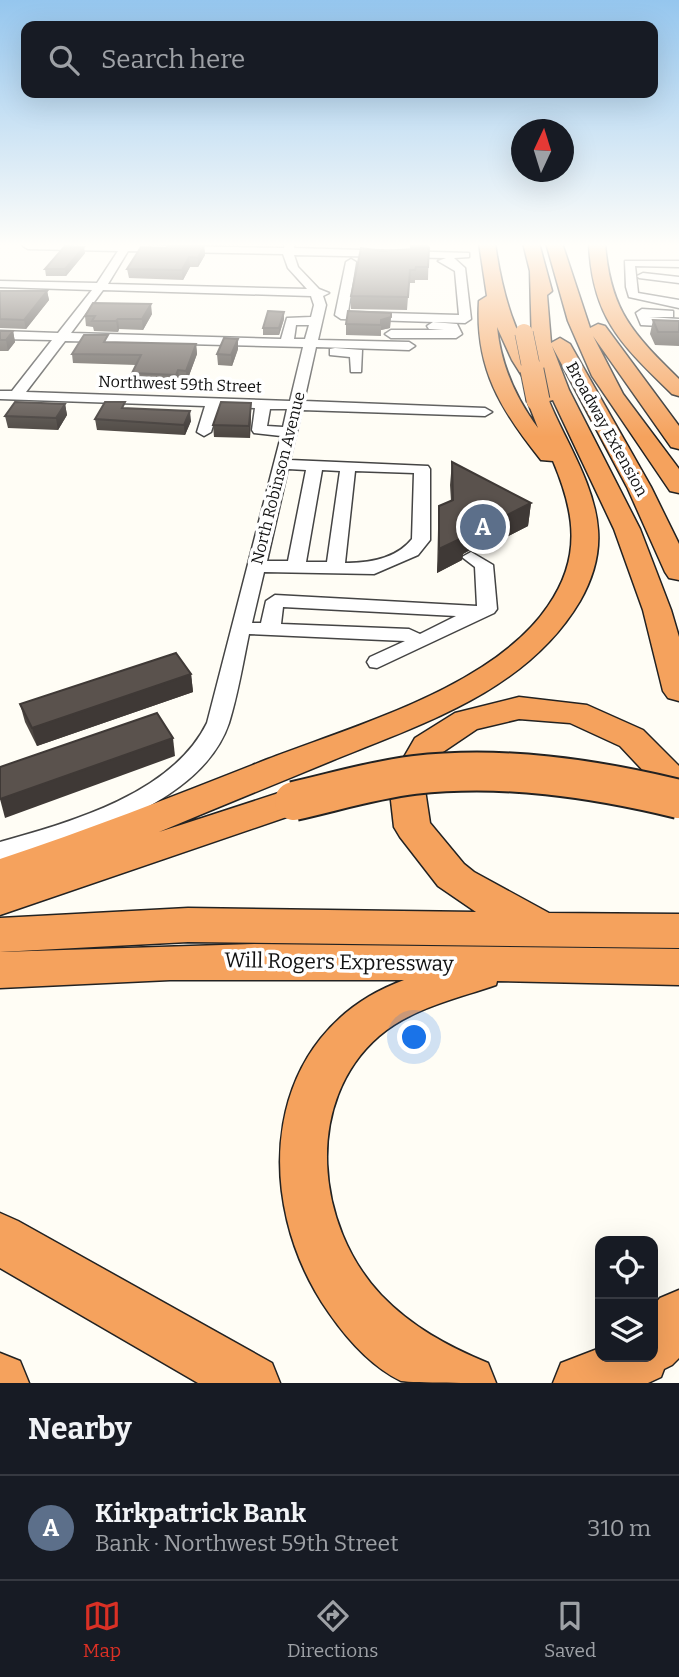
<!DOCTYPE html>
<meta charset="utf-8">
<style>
body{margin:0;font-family:Bitter,serif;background:#242831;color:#f1f3f6}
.controls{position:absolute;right:21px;bottom:21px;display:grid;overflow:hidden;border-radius:14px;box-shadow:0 7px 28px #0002}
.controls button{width:63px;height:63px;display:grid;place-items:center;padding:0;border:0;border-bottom:2px solid #363941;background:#171b24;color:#f1f3f6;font:35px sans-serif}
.compass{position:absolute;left:511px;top:119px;width:63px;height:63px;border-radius:50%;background:#171b24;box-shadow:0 7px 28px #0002;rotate:4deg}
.you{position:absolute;left:415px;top:1038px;width:24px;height:24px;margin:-18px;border:5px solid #fff;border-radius:50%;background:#1a73e8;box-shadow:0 0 0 10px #1a73e833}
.badge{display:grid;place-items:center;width:46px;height:46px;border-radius:50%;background:#d93025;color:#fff;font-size:23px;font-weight:700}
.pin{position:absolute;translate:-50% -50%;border:4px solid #fff;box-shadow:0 2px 7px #0006}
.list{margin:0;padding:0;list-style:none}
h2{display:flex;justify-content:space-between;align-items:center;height:91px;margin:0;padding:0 28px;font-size:30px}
h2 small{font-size:23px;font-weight:400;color:#9ea1a6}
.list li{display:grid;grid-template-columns:46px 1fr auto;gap:21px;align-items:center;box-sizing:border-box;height:105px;padding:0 28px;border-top:2px solid #363941}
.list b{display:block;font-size:26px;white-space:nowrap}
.list p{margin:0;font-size:23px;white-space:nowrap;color:#9ea1a6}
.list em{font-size:23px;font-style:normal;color:#9ea1a6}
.icon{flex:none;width:38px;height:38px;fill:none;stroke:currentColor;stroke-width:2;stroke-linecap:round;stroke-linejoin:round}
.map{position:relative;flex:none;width:679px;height:1383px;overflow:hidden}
.search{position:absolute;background:#171b24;box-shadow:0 7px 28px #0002;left:21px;right:21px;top:21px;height:77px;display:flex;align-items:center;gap:18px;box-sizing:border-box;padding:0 24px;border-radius:14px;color:#9ea1a6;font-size:26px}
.sheet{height:196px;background:#171b24}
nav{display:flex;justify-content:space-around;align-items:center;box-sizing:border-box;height:98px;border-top:2px solid #363941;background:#171b24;font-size:19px;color:#9ea1a6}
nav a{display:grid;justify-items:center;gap:4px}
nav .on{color:#d93025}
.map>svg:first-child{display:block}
</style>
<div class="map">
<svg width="679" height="1383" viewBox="0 0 679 1383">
<rect width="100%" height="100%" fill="#fffdf5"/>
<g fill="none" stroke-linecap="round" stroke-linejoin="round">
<defs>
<g id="minor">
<path d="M26 243 284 248 285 243H295L294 248 469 253V257L454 258 465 268 471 319 465 323 341 319 335 315 346 262 351 259 356 262 348 312 459 315 455 271 438 261 446 258 294 255 298 267 319 289 329 293 323 296 326 305 318 340 409 342 415 346 409 350 316 347 304 401 485 408 492 412 485 416 302 410 290 460 428 466 430 469V540L418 555 374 574 264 572 252 623H261L266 601 275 595 477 606 475 567 462 557 471 552 493 565 497 609 494 613 377 668 370 667 367 662 370 657 405 641 249 634C243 663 238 694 229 723 201 806 75 839 0 862V842C71 822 172 794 207 723L281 436 254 433 252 430 255 408 219 407 211 432 204 436 197 432 205 406 0 399V391H12L52 340 0 339V331L58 333 92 290 0 287V281L97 283 118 251 28 249 23 246ZM128 251 283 254 288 268 307 289 108 284ZM103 290 311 296 314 305 311 317 287 318 281 339 71 333ZM296 325H309L305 339H294ZM65 341 303 347 290 401 26 392ZM270 409H287L283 427 267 426ZM288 469 306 470 288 561H267ZM322 470 340 471 327 562H306ZM355 471 414 473 412 539C396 559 369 563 345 563ZM283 607 456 616 420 634 409 629 281 624Z"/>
<path d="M625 261H679V267L635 266 638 293 679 300V308L629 297 626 287Z"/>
<path d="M643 273 679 277V283L639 278 637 276Z"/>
<path d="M642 309 673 311V317H649L679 319V327L641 325 636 313Z"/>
<path d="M433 322 457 324 462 334 456 338H391L385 334 391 330H444L429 329 427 326Z"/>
<path d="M335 348 362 350 361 372H351L350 357 330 355V349Z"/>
</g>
<g id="highway">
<path d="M479 243H495C502 293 515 340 545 380L532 347 530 271 523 243H539L552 291 547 295 551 343 560 338 570 344 651 487 679 544V580L669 578 665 572 627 487 552 346 569 390 640 529 671 610 679 637V701L668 698 663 691 643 610 614 529 553 400 549 401C566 442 595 485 598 530 600 555 592 580 580 601 527 691 422 724 331 761 273 785 216 808 159 832L294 788 307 792 312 801 307 810 0 915V859C91 829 179 794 268 759 356 725 493 687 548 606 582 557 575 513 553 461L541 460C500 409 475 368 479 301L487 296ZM497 327 512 360 534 395 527 400 538 428C515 397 501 365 497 327Z"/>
<path d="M546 243H562L590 328 598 324 605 326 679 426V449L671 447 593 336 623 394 679 469V493L670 491 592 376 568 321Z"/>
<path d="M589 243H605C610 310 632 333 679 379V396L672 394C621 344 592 318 589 243Z"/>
<path d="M519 697 587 705 643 730 679 766V800L667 796 620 746 570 723 519 719 477 729 440 754 424 783 430 823 464 864 474 872 549 913 679 914V948L188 942 0 952V918L188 908 476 912 438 886 400 837 394 827 389 783 415 738 455 713Z"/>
<path d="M254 944 679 949V985L497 981 496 985C456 999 412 1008 379 1036 303 1102 316 1226 381 1295 412 1327 447 1346 488 1363L496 1383C477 1383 415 1383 401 1381 372 1367 347 1339 329 1313 250 1201 261 1032 404 980H170L0 988V952Z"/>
<path d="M0 1213 18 1221 272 1363 280 1383H198L0 1268Z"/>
<path d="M679 1290V1358L672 1365 664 1369 661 1377 648 1383H553L561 1363 600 1348V1357H653V1306L660 1298Z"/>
<path d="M0 1353 20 1361 29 1383H0Z"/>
</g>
</defs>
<!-- minor casing -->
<use href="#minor" stroke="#444" stroke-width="3"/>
<!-- highway casing -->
<use href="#highway" stroke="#222" stroke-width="3"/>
<!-- minor -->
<use href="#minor" fill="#fff" fill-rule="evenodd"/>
<!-- highway -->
<use href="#highway" fill="#f5a25d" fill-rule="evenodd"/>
<defs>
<path id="highway-bridge-far2" d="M524 333 532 372"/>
<path id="highway-bridge-far1" d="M532 370 538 400"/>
<path id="highway-bridge" d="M294 801C334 792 373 780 414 775 503 765 592 778 679 799"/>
</defs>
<!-- highway-bridge-far2 casing -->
<use href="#highway-bridge-far2" stroke="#222" stroke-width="19" stroke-linecap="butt"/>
<!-- highway-bridge-far1 casing -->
<use href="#highway-bridge-far1" stroke="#222" stroke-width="25" stroke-linecap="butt"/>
<!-- highway-bridge casing -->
<use href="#highway-bridge" stroke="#222" stroke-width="42" stroke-linecap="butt"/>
<!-- highway-bridge-far2 -->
<use href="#highway-bridge-far2" stroke="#f5a25d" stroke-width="18"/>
<!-- highway-bridge-far1 -->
<use href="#highway-bridge-far1" stroke="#f5a25d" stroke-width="23"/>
<!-- highway-bridge -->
<use href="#highway-bridge" stroke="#f5a25d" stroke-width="38"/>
</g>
<!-- wall -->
<g fill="#4d4742">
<path d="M410 243H429L428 280H415V283H409L407 310 351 309V296L382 251 416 249H410Z"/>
<path d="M204 246 205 255 198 267H190L183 280 129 278 127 269 166 248Z"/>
<path d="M85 253 66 276H46L45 269Z"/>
<path d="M0 291H47L49 300 26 329 0 328Z"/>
<path d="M391 313 390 328 381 330V336L346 335V324Z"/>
<path d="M152 314 143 330 119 329 118 332 94 331 93 327 86 326 85 316Z"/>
<path d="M284 319 279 335H263V328Z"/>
<path d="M653 320 679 321V346L655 345 650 334Z"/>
<path d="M0 331H13L15 342 8 351H0Z"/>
<path d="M110 342 196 344 197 354 187 381 179 380 177 385 134 383 132 373 136 365 73 363 72 354Z"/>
<path d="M238 349 232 366 218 365 217 354Z"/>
<path d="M251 403V414L250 438 214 437 213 425Z"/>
<path d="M65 404 67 415 58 430 8 428 5 416Z"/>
<path d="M126 408 191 421 185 435 97 430 95 419Z"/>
<path d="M452 462 531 503 528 526 477 552 470 550 463 554 462 560 437 573 438 529 439 506 451 501 450 485Z"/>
<path d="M191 674 193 692 37 746 25 722 20 704Z"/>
</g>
<!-- shaded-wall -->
<g fill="#3f3936">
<path d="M204 246 205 255 198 267V258Z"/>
<path d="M84 247 85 253 66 276 65 269Z"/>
<path d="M189 257 190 267 183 280 182 270Z"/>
<path d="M47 291 49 300 26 329 24 320Z"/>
<path d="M151 304 152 314 143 330 142 319Z"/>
<path d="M284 312V319L279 335V328Z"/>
<path d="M391 317 390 328 381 330V336V320Z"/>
<path d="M118 319 119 329 118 332 116 321Z"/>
<path d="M13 331 15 342 8 351 6 340Z"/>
<path d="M238 339V349L232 366 231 355Z"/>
<path d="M196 344 197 354 187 381 186 371Z"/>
<path d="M178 370 179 380 177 385 176 375Z"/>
<path d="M251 403V414L250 438 249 426Z"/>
<path d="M65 404 67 415 58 430 56 418Z"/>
<path d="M190 411 191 421 185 435 184 425Z"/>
<path d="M531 503 528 526 477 552 479 529Z"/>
<path d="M472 526 470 550 463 554 462 560 437 573 439 549Z"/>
<path d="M191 674 193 692 37 746 32 728Z"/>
<path d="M173 738 175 756 5 818 0 799Z"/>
</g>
<!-- building -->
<g fill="#5a524d" stroke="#3f3936" stroke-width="2">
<path d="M168 245 204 246 198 258 189 257 182 270 127 269 141 247 166 248Z"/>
<path d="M65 246 84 247 65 269H45Z"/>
<path d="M361 248 382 251 429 248 428 267H416L415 270H410L408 297 351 296Z"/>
<path d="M0 291H47L24 320 0 319Z"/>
<path d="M93 303 151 304 142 319H118L116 321H92L95 316H85Z"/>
<path d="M268 311 284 312 279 328H263Z"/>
<path d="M348 311 391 313V317L381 320V325L346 324Z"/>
<path d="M653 320 679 321V332H658Z"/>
<path d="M0 331H13L6 340H0Z"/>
<path d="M84 335H108L104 342 196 344 186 371 178 370 176 375 132 373 141 355 72 354Z"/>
<path d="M224 338 238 339 231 355 217 354Z"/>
<path d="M15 402 65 404 56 418 5 416Z"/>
<path d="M105 402H125L122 408 190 411 184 425 95 419Z"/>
<path d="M221 402 251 403 249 426 213 425Z"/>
<path d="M452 462 531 503 479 529 472 526 462 532 464 537 439 549V506L453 500Z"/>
<path d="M176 653 191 674 32 728 20 704Z"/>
<path d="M157 713 173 738 0 799V767Z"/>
</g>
<!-- sky -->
<linearGradient id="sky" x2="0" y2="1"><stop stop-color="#95c6ee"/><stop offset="0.56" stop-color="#fffefa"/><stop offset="1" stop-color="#fffefa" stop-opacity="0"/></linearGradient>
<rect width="679" height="437" fill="url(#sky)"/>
<g text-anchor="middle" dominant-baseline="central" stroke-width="7" stroke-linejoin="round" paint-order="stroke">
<!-- far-street labels -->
<g font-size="16" fill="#111" stroke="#fff">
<text transform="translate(180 384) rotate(2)">Northwest 59th Street</text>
<text transform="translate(607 429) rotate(61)">Broadway Extension</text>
<text transform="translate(278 478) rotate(-76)">North Robinson Avenue</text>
</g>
<!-- near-street labels -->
<g font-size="21" fill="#111" stroke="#fff">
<text transform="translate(339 962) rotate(1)">Will Rogers Expressway</text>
</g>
</g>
</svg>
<div class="controls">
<button><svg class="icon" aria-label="locate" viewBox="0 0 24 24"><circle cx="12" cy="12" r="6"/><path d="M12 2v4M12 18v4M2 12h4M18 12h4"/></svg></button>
<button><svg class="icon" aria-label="layers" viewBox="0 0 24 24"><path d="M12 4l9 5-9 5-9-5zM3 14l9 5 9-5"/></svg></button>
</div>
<svg class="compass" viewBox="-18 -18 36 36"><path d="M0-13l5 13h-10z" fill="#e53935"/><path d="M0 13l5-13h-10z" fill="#9ea1a6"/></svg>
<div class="you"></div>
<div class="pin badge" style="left:483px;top:527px;background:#5c6f8a">A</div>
<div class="search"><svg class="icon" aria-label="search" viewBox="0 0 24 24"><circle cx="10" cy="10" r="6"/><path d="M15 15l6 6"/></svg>Search here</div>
</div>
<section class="sheet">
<h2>Nearby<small></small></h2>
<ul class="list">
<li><span class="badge" style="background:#5c6f8a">A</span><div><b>Kirkpatrick Bank</b><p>Bank · Northwest 59th Street</p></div><em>310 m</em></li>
</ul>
</section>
<nav>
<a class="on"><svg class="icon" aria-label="map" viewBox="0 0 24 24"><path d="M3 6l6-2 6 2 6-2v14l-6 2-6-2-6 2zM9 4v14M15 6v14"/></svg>Map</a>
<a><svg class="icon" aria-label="directions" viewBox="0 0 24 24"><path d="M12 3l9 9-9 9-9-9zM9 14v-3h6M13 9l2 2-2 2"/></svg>Directions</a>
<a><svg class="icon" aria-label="saved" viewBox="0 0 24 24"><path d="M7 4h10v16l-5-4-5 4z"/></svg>Saved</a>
</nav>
